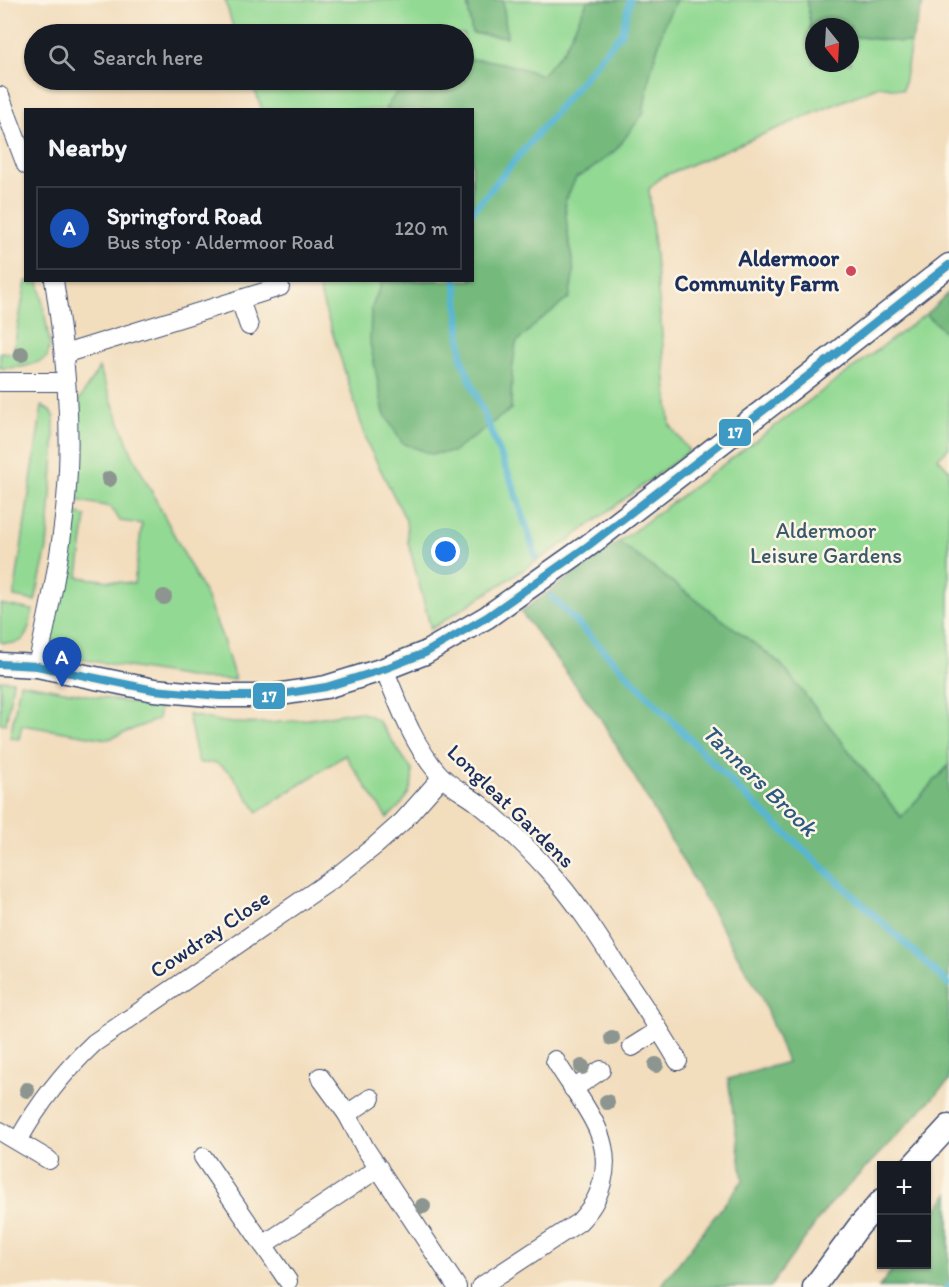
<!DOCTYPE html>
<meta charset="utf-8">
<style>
body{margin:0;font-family:Itim,sans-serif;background:#20242c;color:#f1f3f6}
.controls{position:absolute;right:18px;bottom:18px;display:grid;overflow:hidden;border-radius:0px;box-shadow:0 2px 4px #0004}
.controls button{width:54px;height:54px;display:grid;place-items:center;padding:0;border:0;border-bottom:2px solid #363941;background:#171b24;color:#f1f3f6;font:30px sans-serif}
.compass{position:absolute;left:805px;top:18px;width:54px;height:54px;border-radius:50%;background:#171b24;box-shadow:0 2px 4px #0004;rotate:162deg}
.you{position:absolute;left:446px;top:552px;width:21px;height:21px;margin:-15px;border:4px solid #fff;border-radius:50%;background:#1a73e8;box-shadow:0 0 0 9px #1a73e833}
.badge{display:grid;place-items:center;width:39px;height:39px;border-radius:50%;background:#0f766e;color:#fff;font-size:20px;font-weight:700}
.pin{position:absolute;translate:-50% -50px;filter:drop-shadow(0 2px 3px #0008)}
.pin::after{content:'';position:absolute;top:32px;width:21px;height:18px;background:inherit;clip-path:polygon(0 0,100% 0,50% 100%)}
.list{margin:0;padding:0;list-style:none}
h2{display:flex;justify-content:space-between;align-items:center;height:78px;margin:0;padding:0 24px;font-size:26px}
h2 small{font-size:20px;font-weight:400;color:#9ea1a6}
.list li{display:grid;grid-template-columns:39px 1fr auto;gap:18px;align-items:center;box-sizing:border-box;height:84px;margin:0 12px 12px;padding:0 12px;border:2px solid #363941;border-radius:0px}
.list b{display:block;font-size:22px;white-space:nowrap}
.list p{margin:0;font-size:20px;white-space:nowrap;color:#9ea1a6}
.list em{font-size:20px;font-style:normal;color:#9ea1a6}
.icon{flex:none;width:33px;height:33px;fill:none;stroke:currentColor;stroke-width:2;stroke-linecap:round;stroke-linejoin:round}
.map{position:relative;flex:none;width:949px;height:1287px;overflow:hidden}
.search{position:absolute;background:#171b24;box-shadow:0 2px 4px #0004;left:24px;top:24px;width:450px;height:66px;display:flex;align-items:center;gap:15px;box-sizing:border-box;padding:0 21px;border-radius:33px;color:#9ea1a6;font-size:22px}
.panel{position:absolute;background:#171b24;box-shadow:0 2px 4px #0004;left:24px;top:108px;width:450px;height:174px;border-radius:0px}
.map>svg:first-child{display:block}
</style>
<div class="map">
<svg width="949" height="1287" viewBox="0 0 949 1287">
<rect width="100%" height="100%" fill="#fcf5e5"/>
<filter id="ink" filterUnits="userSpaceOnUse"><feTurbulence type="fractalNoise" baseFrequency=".0167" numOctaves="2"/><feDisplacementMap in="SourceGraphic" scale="12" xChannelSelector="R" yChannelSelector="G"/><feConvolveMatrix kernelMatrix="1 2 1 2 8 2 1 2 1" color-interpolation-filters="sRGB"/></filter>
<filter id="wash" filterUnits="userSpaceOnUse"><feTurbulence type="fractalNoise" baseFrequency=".008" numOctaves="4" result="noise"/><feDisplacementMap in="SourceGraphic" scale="24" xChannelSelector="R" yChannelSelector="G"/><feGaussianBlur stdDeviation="1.35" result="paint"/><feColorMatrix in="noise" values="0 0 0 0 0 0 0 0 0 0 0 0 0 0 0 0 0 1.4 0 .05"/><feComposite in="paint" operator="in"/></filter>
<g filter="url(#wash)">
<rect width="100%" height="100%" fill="#f2ddbd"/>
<!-- green -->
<g fill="#92d993" stroke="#568478" stroke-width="1.5">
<path d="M225 0H467L472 33 506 37 503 0H807L811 32H814V63H850V36L911 43 903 90 879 86 661 177 649 189 670 425 689 451 568 541 431 629 408 542 406 520 368 445 316 281 472 280V110L262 109 251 80H464V34H235Z"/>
<path d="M26 281H39L50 345 47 357C33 367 17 368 0 368V352L13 353Z"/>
<path d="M926 314 949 336V448L938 458 949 470V765L901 818 780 663 619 542Z"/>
<path d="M99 368 132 454 206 596 222 637 235 679H201L79 659 65 652 59 643 50 639 65 575 74 513 86 516 78 577 134 584 142 524 120 521 111 507 75 500 76 440 75 407Z"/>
<path d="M42 406 50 411 54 417V454L47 548 35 601 14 597Z"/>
<path d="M0 604 33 610C27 633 28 648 0 642Z"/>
<path d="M0 680 13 681 6 724 0 723Z"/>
<path d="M20 683 160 708 158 719 112 738 107 739 22 725 19 739 10 737Z"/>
<path d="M353 712C364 712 370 715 379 722L412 770C415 792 402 805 387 818L345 755 258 812 231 773 216 763H200L198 761 188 715C203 717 219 722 234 723 275 725 313 719 353 712Z"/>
</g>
<!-- forest -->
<g fill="#75b97d" stroke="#48746e" stroke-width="1.5">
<path d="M467 0H503L507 37 472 33Z"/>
<path d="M588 0H676L665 23 650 74 643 114 616 150 590 170 576 178 565 201 567 228 574 272 569 298 539 321 516 343 512 372 511 409 453 452 431 454 402 443 384 413 370 343 371 310 381 284 380 281 472 280V110L385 109 403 83 409 80H464V60C490 57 518 67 542 75L564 49Z"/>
<path d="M807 0H924L911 43 850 36V27H814V32H811Z"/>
<path d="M949 292V336L926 314Z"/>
<path d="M619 542 780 663 901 817 949 765V1081L826 1209 770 1287H660L743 1180 728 1079 787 1062 760 994 601 719 521 612Z"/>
<path d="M949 1193V1287H879L896 1265 926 1264 927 1223Z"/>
</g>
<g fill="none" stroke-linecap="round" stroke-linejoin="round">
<!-- stream -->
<g stroke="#56b6d4" stroke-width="7">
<path d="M472 212 622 32 630 0"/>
<path d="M456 280 462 360 514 488 536 557"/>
<path d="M551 596 738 789 949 984"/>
<path d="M948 1287H949"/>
</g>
</g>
</g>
<g filter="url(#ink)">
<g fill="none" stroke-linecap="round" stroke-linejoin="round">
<defs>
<g id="minor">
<path d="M0 96 26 165"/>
<path d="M240 300 249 326"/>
<path d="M64 354 280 287"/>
<path d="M0 382H66"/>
<path d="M37 666C49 611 61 556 66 499 73 427 65 352 54 280"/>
<path d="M384 669C399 704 412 743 438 773 449 786 465 793 478 803 503 823 526 846 547 869 575 900 597 934 619 969 639 999 660 1029 678 1061"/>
<path d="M632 1047 659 1030"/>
<path d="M320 1077 347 1114 365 1148 457 1287"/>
<path d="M573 1089 601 1070"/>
<path d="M347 1114 371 1098"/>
<path d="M0 1131 49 1160"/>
<path d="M18 1141C39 1103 62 1073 94 1043L337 876 376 845 403 821 442 777"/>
<path d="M203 1157 288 1281"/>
<path d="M263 1245 379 1168"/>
<path d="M480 1287 579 1222C591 1209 597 1200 602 1183 616 1135 577 1098 555 1060"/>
</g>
<g id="tertiary">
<path d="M0 664 37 666 154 690 220 696H269L326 687 384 669 425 653 487 617 589 545 790 390 949 265"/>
<path d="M912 1166 949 1126"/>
<path d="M814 1287 859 1226 882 1200"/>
</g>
</defs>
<!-- minor casing -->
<use href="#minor" stroke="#3b496c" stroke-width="20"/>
<!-- tertiary casing -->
<use href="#tertiary" stroke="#3b496c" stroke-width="25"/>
<!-- minor -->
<use href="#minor" stroke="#fff" stroke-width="18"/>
<!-- tertiary -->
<use href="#tertiary" stroke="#fff" stroke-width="22"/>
<defs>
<path id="bus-1" d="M0 664 37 666 154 690 220 696H269L326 687 384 669 425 653 487 617 589 545 790 390 949 265"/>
</defs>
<!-- bus-1 casing -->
<use href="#bus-1" stroke="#fcf5e5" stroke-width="12"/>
<!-- bus-1 -->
<use href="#bus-1" stroke="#3c9ac4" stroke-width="8"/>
</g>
<!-- trees -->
<g fill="#8c9590">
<circle cx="21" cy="354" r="8"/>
<circle cx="109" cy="479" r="8"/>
<circle cx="164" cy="597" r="8"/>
<circle cx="612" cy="1038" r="8"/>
<circle cx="656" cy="1065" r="8"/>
<circle cx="582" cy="1067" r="8"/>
<circle cx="27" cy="1090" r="8"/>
<circle cx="607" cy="1102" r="8"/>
<circle cx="423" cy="1206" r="8"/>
</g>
</g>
<!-- markers -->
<circle fill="#d1495b" stroke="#fcf5e5" stroke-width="2" cx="851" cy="271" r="6"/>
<g text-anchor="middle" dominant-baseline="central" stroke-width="5" stroke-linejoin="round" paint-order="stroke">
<!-- poi labels -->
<g font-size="22" font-weight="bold" fill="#1b2f5e" stroke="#fcf5e5" text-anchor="end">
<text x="839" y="258">Aldermoor<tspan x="839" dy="25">Community Farm</tspan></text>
</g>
<!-- park labels -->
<g font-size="22" fill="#395a6b" stroke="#fcf5e5">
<text x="826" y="530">Aldermoor<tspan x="826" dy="25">Leisure Gardens</tspan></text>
</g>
<!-- street labels -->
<g font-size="22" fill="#1b2f5e" stroke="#fcf5e5">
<text transform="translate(511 806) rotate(44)">Longleat Gardens</text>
<text transform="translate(210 934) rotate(-34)">Cowdray Close</text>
</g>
<!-- water labels -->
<g font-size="24" font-style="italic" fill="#2d5881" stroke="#fcf5e5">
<text transform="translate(760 780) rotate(44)">Tanners Brook</text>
</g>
</g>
<g stroke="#fcf5e5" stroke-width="2">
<rect x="718" y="418" width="34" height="29" rx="6" fill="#3c9ac4"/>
<rect x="252" y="682" width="34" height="28" rx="6" fill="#3c9ac4"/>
</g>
<g font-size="16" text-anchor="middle" font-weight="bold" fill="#fff">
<text x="735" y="438">17</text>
<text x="269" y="702">17</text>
</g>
</svg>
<div class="controls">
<button>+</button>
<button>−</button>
</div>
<svg class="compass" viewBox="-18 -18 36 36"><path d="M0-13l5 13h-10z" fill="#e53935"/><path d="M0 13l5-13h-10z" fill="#9ea1a6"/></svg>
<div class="you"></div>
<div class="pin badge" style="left:62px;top:687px;background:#1a4fb4">A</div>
<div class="search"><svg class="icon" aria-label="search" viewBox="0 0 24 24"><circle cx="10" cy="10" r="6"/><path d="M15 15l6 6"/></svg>Search here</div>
<section class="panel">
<h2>Nearby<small></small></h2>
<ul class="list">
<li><span class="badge" style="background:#1a4fb4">A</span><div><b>Springford Road</b><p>Bus stop · Aldermoor Road</p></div><em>120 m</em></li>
</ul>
</section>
</div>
